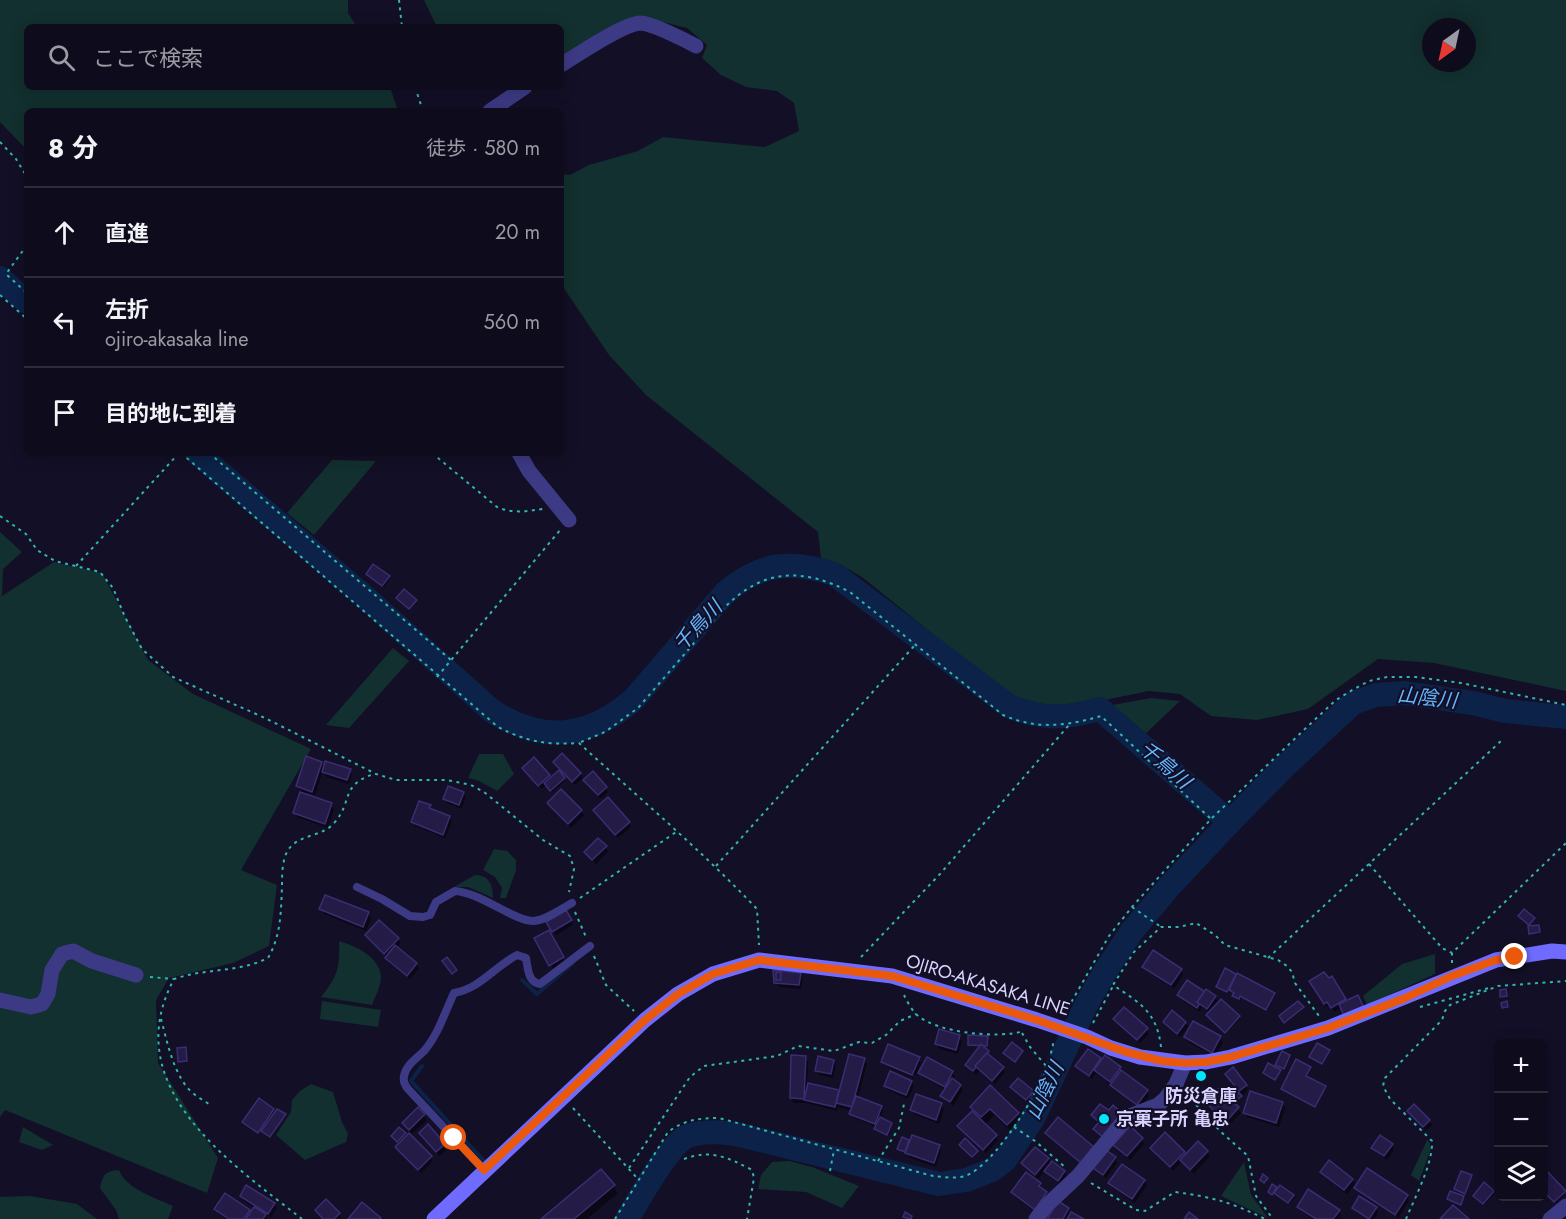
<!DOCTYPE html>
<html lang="ja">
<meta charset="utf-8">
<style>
body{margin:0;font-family:Jost,"Noto Sans JP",sans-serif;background:#171425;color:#f1f3f6}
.controls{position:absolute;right:18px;bottom:18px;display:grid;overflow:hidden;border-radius:9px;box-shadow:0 3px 15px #0003}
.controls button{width:54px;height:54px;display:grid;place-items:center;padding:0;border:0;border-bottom:2px solid #2e2b3b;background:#0e0b1c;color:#f1f3f6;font:30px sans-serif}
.compass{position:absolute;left:1422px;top:18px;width:54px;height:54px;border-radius:50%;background:#0e0b1c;box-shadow:0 3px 15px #0003;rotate:213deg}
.stop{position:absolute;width:18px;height:18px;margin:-14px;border:4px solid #ea580c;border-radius:50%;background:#fff}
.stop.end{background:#ea580c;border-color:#fff;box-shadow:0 2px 6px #0008}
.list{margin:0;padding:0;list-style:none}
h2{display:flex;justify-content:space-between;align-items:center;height:78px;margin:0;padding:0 24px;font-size:26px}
h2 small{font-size:20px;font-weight:400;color:#9b9ba3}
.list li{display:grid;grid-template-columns:39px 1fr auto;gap:18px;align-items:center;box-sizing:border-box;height:90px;padding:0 24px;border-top:2px solid #2e2b3b}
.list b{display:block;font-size:22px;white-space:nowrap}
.list p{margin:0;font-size:20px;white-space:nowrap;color:#9b9ba3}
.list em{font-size:20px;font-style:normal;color:#9b9ba3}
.icon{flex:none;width:33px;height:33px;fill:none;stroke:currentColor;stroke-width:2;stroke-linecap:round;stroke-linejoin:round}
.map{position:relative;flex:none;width:1566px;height:1219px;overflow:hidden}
.search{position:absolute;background:#0e0b1c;box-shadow:0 3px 15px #0003;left:24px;top:24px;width:540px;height:66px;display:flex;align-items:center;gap:15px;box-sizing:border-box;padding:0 21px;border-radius:9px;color:#9b9ba3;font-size:22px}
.panel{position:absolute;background:#0e0b1c;box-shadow:0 3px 15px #0003;left:24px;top:108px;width:540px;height:348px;border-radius:9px}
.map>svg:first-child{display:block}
</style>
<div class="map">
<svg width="1566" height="1219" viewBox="0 0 1566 1219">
<rect width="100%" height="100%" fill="#130f26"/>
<!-- green -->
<g fill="#12302f" fill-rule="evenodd">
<path d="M0 0H348V13L357 27H27V87H390L398 111H27V150L0 122Z"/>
<path d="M424 0H1566V691L1434 663 1378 659 1308 709 1257 720 1211 716 1180 694 1149 691 1065 708 1040 706 1022 701 1006 693 862 577 841 565 821 558 818 532 646 395 609 355 561 284V174L570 175 589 165 638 151 663 137 765 147 799 131 794 103 777 91 746 87 721 75 702 58 707 45 687 28 639 16 561 58V27H437ZM1431 27H1467V63H1431Z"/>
<path d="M332 460 376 461 314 535 287 513Z"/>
<path d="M0 532 22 552 3 569 2 596 54 562 102 573 148 660 193 694 311 749 241 870 277 885 269 946 233 963 169 978 156 1000 158 1063 218 1158 207 1193 5 1110 0 1117Z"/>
<path d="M393 648 409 661 349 728 326 725Z"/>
<path d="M1151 698 1180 701 1144 735 1107 706Z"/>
<path d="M479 754H503L514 774 497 791 479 781 468 778Z"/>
<path d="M494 849 507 851 516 860V870L506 898H500L502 888 495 877 483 870Z"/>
<path d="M475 875C489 875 493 885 493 898L468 887H454Z"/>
<path d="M339 941C356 946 380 957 381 977 381 986 375 997 372 1005L321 997C338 976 340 967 339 941Z"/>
<path d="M1435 954V974L1367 1005 1363 996 1402 964Z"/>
<path d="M322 1001 381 1010 378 1027 320 1019Z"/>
<path d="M311 1084 333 1092 342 1122 348 1134 346 1142 305 1160 276 1135 291 1112 292 1100 300 1091Z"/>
<path d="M23 1127 53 1145 42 1150 19 1142Z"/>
<path d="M1427 1140 1430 1143 1431 1149 1419 1181 1411 1175Z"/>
<path d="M789 1161 812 1167 859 1186 842 1208 806 1192 758 1189 761 1175 772 1162Z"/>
<path d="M1244 1162 1251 1195 1268 1218 1221 1196Z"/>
<path d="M119 1170C126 1189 156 1198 173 1206L168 1219H119L116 1210 100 1188C103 1175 105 1171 119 1170Z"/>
<path d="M30 1196 77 1204 97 1219H0V1197Z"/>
</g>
<!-- shadow -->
<g fill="#0007">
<path d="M368 574 389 577 390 579 384 587Z"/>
<path d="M321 763 325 769 350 770 352 775 349 784 326 777 323 771 315 795 308 793 307 796 331 804 334 809 328 828 297 817 295 813 302 791 298 786Z"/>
<path d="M558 767 580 774 583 778 575 785Z"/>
<path d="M524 768 549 776 551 779 558 773 565 781 552 792 546 785 542 789Z"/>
<path d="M588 784 606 788 608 792 601 799Z"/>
<path d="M463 793 466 798 461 809 447 803 444 799Z"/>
<path d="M549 804 581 811 584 815 571 828Z"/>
<path d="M430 807 432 811 449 817 452 822 445 838 415 826 413 822Z"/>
<path d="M598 814 628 823 631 827 618 838Z"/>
<path d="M605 847 608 851 596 864 586 852Z"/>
<path d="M321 909 368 914 371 918 366 931 324 914Z"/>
<path d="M566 912 573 925 556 935 548 923Z"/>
<path d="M549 932 565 962 553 969 536 939Z"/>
<path d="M367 936 398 939 400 943 396 948 416 964 419 968 410 979 389 963 388 957Z"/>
<path d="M1144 967 1181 970 1183 974 1174 989 1147 971Z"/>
<path d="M1226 970 1274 994 1275 996 1267 1011 1241 997 1240 1000 1229 991 1228 993 1218 988 1217 986Z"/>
<path d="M800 974 803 979 801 989 779 987 776 982Z"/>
<path d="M1331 978 1346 1002 1335 1012 1330 1005 1327 1007 1311 982Z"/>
<path d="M1204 993 1215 997 1219 1003 1221 1001 1240 1019 1226 1033 1209 1017 1210 1013 1202 1007 1200 1012 1182 1000 1179 995Z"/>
<path d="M1298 1003 1303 1009 1286 1023 1281 1017Z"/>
<path d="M1115 1019 1146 1029 1149 1034 1140 1043Z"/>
<path d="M1164 1022 1185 1023 1188 1027 1180 1037Z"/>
<path d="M959 1036 962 1041 958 1054 939 1049 936 1044Z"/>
<path d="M1186 1037H1220L1223 1042 1215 1056 1188 1042Z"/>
<path d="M988 1039 987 1047H982L1005 1072 995 1084 979 1071 976 1075 967 1065 981 1047 971 1046 970 1045Z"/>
<path d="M889 1046 918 1058 921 1063 916 1075 884 1062V1065L882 1062Z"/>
<path d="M1088 1051 1102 1061 1120 1068 1123 1072 1147 1091 1149 1096 1140 1108 1096 1073 1092 1079 1080 1070 1077 1066Z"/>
<path d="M1328 1051 1329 1053 1323 1065 1311 1057Z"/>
<path d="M1289 1056 1290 1058 1284 1070 1278 1067 1277 1065Z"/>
<path d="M805 1057 808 1062 807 1084 841 1092 864 1060 867 1064 858 1098 880 1107 883 1112 880 1119 892 1126 888 1136 877 1131V1127L854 1118 851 1114 852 1111 838 1107 837 1111 807 1103H794L791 1098Z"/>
<path d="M833 1061 836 1066 833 1078 819 1075 817 1070Z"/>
<path d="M884 1065 915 1078V1079L885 1066Z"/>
<path d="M1310 1068 1311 1069 1307 1078 1325 1089 1316 1107 1282 1089Z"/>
<path d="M952 1072 955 1076 952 1080 960 1086 963 1090 953 1106 945 1100 942 1096 946 1090 923 1077 920 1073Z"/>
<path d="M1229 1078 1246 1086 1248 1090 1243 1095Z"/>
<path d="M911 1082 914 1086 908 1099 888 1090 885 1086Z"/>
<path d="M1012 1087 1032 1092 1035 1096 1029 1104Z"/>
<path d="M990 1088 1018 1114 1022 1121 1012 1132 994 1115 985 1125 998 1140 986 1153 959 1126 979 1119 972 1107Z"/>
<path d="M1219 1090 1241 1113 1229 1125 1207 1102Z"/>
<path d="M1282 1103 1285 1108 1279 1127 1247 1117 1245 1112Z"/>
<path d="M941 1105 944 1109 939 1124 914 1114 911 1110Z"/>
<path d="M418 1109 427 1120 412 1134 403 1123Z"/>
<path d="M273 1110 275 1114 285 1117 271 1138 262 1129 259 1133 245 1124Z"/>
<path d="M1408 1112 1429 1120 1432 1125 1426 1131Z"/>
<path d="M1058 1120 1084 1166 1049 1138 1047 1133Z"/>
<path d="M428 1127 447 1150 439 1156 423 1138Z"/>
<path d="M405 1134 433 1161 421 1173 397 1147 400 1144 394 1137Z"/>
<path d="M1142 1139 1144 1144 1130 1160 1115 1145Z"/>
<path d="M908 1141 910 1144 939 1146 941 1151 936 1167 910 1158 907 1153 900 1150 899 1149Z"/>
<path d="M1198 1143 1210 1156 1194 1174 1182 1161 1173 1171 1152 1148 1183 1153 1186 1157Z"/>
<path d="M1392 1145 1394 1149 1387 1160 1376 1152 1373 1148Z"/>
<path d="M1115 1158 1117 1163 1106 1178 1098 1172 1095 1168Z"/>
<path d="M1048 1159 1051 1165 1064 1172 1067 1177 1061 1185 1049 1176 1045 1170 1038 1179 1022 1164Z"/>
<path d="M1544 1171 1565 1194 1556 1203 1544 1190Z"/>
<path d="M1322 1172 1352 1180 1355 1184 1347 1194 1324 1176Z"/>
<path d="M1471 1177 1466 1195 1456 1191 1455 1189Z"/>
<path d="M1144 1181 1147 1185 1135 1203 1113 1188 1110 1184Z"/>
<path d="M1040 1184 1049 1198 1038 1213 1015 1197 1013 1192Z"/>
<path d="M613 1186 618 1193 587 1219H543Z"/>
<path d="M1273 1186 1293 1196 1294 1198 1289 1204 1275 1194 1273 1195 1270 1193Z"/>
<path d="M1356 1188 1407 1196 1409 1201 1398 1218 1359 1193Z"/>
<path d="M1493 1192 1494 1194 1484 1205 1475 1198Z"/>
<path d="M241 1196 274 1204 277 1208 271 1217 264 1213 267 1219H226L219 1214 216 1209 249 1211 251 1214 255 1208 244 1201Z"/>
<path d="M1299 1207 1338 1211 1341 1215 1339 1219H1313L1301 1211Z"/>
<path d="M1354 1208H1376L1378 1213 1374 1219H1367L1356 1212Z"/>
<path d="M1068 1209 1070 1213 1081 1219H1049Z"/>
<path d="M317 1211 339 1214 341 1218 323 1219Z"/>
</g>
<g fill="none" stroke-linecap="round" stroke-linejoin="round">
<!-- stream -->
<g stroke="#0c2248" stroke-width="4">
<path d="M522 980 537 994 573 963"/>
<path d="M422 1066 411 1081 484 1161"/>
</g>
<!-- river -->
<g stroke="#0c2248" stroke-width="24">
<path d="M0 278 27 302"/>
<path d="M197 453 365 597 492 711C543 743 587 739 633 700L726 592C761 562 793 560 834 574L1009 706C1044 720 1064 719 1100 709L1230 822"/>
<path d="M627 1219C639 1200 669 1143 688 1136 707 1130 726 1132 744 1136L939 1184 966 1180 992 1170 1005 1160 1034 1117 1085 1007 1106 970 1132 931 1168 888 1230 822 1284 767 1353 703 1376 695 1404 693 1473 703 1505 711 1566 717"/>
</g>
</g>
<!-- building -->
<g fill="#241b47" stroke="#3b2d73" stroke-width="1.5">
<path d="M373 564 390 576 382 586 366 574Z"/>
<path d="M404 589 417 600 409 609 396 598Z"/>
<path d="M562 753 581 773 572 782 553 762Z"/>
<path d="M306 756 322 762 312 792 296 786Z"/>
<path d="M534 757 550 775 538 786 522 768Z"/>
<path d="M325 761 351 769 347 780 322 772Z"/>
<path d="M559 770 565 778 550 791 544 783Z"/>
<path d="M593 771 607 787 598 795 583 780Z"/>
<path d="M448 786 464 792 459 805 443 799Z"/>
<path d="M561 789 582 810 568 824 547 803Z"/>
<path d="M300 792 332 803 325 824 293 813Z"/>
<path d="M608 797 630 822 615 835 593 810Z"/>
<path d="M419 801 431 805 429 808 450 816 443 835 411 822Z"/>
<path d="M598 838 607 846 592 860 584 852Z"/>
<path d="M325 895 369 912 363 927 319 909Z"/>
<path d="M1524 909 1535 918 1529 925 1518 916Z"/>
<path d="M566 910 572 920 552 932 546 922Z"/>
<path d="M379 920 399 938 384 954 365 935Z"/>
<path d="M1539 925 1540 932 1529 934 1528 926Z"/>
<path d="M549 930 564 957 549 966 534 938Z"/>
<path d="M395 945 417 963 407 976 385 958Z"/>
<path d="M1153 950 1182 969 1171 985 1142 967Z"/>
<path d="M447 957 457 970 452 974 442 961Z"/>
<path d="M1225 968 1236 974 1227 992 1216 987Z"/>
<path d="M773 970 801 973 799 985 774 983Z"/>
<rect x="776" y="972" width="5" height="8"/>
<path d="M1324 972 1329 978 1332 976 1346 999 1331 1008 1327 1002 1324 1004 1309 981Z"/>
<path d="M1237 973 1275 993 1266 1010 1240 996 1239 999 1232 996 1234 993 1229 990Z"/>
<path d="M1187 980 1207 993 1197 1008 1177 995Z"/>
<path d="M1206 989 1216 996 1207 1009 1197 1002Z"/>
<path d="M1506 989 1507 996 1500 997V990Z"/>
<path d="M1358 995 1363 1006 1344 1016 1339 1004Z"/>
<path d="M1221 999 1240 1016 1225 1033 1206 1015Z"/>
<path d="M1298 1001 1304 1007 1284 1023 1279 1016Z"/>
<path d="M1507 1001 1508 1007 1502 1008 1501 1003Z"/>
<path d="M1124 1007 1148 1028 1137 1040 1113 1019Z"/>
<path d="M1172 1010 1186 1022 1177 1034 1163 1022Z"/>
<path d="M1193 1021 1221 1036 1212 1053 1184 1037Z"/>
<path d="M939 1029 960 1035 956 1050 935 1044Z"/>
<path d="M968 1035 988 1036 987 1046 968 1045Z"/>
<path d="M1012 1042 1023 1051 1015 1062 1003 1053Z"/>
<path d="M1317 1043 1330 1050 1322 1064 1309 1057Z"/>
<path d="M888 1044 920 1057 912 1075 881 1062Z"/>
<path d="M981 1044 989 1051 973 1071 965 1065Z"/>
<path d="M186 1047 187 1061 178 1062 177 1048Z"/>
<path d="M1088 1049 1101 1058 1089 1076 1075 1066Z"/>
<path d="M1282 1051 1290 1055 1284 1069 1275 1065Z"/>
<path d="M987 1053 1004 1067 992 1081 975 1066Z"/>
<path d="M849 1054 865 1058 852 1107 836 1103Z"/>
<path d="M791 1055 806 1056 804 1099 790 1098Z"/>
<path d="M1105 1055 1121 1067 1110 1082 1094 1070Z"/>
<path d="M818 1056 834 1060 831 1074 815 1071Z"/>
<path d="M927 1057 953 1071 945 1087 918 1073Z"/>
<path d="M1296 1059 1311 1067 1306 1076 1326 1086 1315 1107 1281 1089Z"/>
<path d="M1268 1063 1281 1070 1275 1080 1263 1073Z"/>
<path d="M1233 1067 1247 1085 1239 1091 1225 1074Z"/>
<path d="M1121 1070 1148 1090 1137 1105 1110 1085Z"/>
<path d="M890 1071 912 1081 906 1095 884 1086Z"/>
<path d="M1199 1072 1205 1074 1203 1081 1197 1078Z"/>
<path d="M952 1078 961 1085 950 1102 940 1096Z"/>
<path d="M1018 1078 1034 1091 1026 1100 1010 1087Z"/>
<path d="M808 1083 839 1090 835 1107 804 1100Z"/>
<path d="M990 1085 1019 1113 1007 1125 990 1109 981 1117 970 1107Z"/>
<path d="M1219 1088 1239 1107 1226 1122 1205 1102Z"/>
<path d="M1234 1088 1242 1096 1238 1099 1230 1091Z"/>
<path d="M1250 1091 1283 1102 1276 1123 1243 1113Z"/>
<path d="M916 1094 942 1103 936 1120 910 1110Z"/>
<path d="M856 1096 882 1106 875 1124 849 1114Z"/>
<path d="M259 1098 274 1109 258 1133 242 1122Z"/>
<path d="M1100 1104 1109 1110 1113 1105 1123 1114 1103 1137 1093 1129 1099 1122 1091 1115Z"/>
<path d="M1414 1104 1430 1120 1423 1127 1407 1111Z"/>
<path d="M418 1107 425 1114 409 1130 402 1123Z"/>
<path d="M277 1109 286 1114 270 1137 261 1131Z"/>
<path d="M972 1111 997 1135 983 1150 957 1126Z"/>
<path d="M880 1117 892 1123 887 1135 874 1129Z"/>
<path d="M1058 1117 1094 1147 1081 1163 1045 1133Z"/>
<path d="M428 1124 445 1144 436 1152 419 1133Z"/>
<path d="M1130 1126 1143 1138 1127 1156 1113 1145Z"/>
<path d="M399 1127 406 1133 397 1142 391 1136Z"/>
<path d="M1165 1132 1185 1152 1170 1167 1150 1148Z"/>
<path d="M409 1133 432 1156 418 1170 395 1147Z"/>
<path d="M912 1135 940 1145 934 1163 905 1153Z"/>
<path d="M1380 1135 1393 1144 1384 1156 1371 1148Z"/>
<path d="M902 1137 909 1140 905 1152 897 1149Z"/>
<path d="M965 1138 978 1151 972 1157 959 1145Z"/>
<path d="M1198 1141 1208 1151 1190 1170 1180 1160Z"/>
<path d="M1035 1147 1049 1158 1035 1175 1021 1163Z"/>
<path d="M1106 1150 1116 1157 1103 1175 1093 1168Z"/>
<path d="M1329 1160 1353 1179 1344 1190 1320 1172Z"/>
<path d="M1052 1161 1065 1171 1058 1181 1044 1171Z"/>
<path d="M1122 1164 1145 1180 1132 1199 1108 1183Z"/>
<path d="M1367 1168 1408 1195 1395 1215 1354 1188Z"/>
<path d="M601 1169 615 1185 574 1219H541Z"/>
<path d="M1546 1170 1566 1191 1554 1202 1544 1192V1173Z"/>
<path d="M1461 1171 1472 1175 1465 1194 1454 1189Z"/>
<path d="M1026 1172 1041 1183 1039 1186 1047 1192 1035 1210 1011 1192Z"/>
<path d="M1263 1174 1268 1178 1264 1183 1260 1180Z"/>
<path d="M1484 1182 1494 1191 1483 1204 1473 1196Z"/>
<path d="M1272 1184 1277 1187 1272 1195 1268 1192Z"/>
<path d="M246 1185 275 1203 268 1214 240 1196Z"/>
<path d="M1280 1185 1294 1195 1288 1203 1274 1193Z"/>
<path d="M1308 1189 1340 1210 1333 1219H1316L1297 1207Z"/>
<path d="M1450 1191 1464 1196 1461 1205 1447 1199Z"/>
<path d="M225 1193 250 1210 244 1219H229L214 1209Z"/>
<path d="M1359 1196 1377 1207 1369 1219 1352 1208Z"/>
<path d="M326 1199 340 1213 334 1219H323L315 1210Z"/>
<path d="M1058 1201 1069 1208 1063 1219H1047Z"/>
<path d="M362 1202 381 1218 380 1219H348Z"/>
<path d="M1453 1205 1469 1219H1440Z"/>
<path d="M254 1207 266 1214 263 1219H246Z"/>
<path d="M905 1212 912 1216 911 1219 903 1217Z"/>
<path d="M1071 1212 1084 1219H1067Z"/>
<path d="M1189 1212 1198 1219H1184Z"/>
</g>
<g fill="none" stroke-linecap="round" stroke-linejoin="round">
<!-- path -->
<g stroke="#2fb8b0" stroke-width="2" stroke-dasharray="3 4.5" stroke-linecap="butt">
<path d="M399 0 402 27"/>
<path d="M415 87 423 111"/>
<path d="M0 142 16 159 27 177"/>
<path d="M27 245 6 274 27 293"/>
<path d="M0 295 27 319"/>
<path d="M181 453 498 727C527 742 547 745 579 743 639 798 701 850 757 909L759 945"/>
<path d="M209 453 451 660"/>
<path d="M432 453 497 507C513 514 527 511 543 509"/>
<path d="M0 516 26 534 37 550 55 561 100 572 113 588 125 617 142 649 173 677 265 718 376 774 396 780H447L471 785 484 792 543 840 570 856 574 869 569 892"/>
<path d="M76 566 179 453"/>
<path d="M437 677 561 529"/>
<path d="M581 742 605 732 638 708 726 606C765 568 803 568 850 592L1003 715C1037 730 1067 726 1101 716L1211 819"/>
<path d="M1369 864 1442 948 1452 953"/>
<path d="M716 866 915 645"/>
<path d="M580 898 676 832"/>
<path d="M1132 907 1161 927"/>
<path d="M575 912 586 937"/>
<path d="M594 956 606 985 634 1011"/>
<path d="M861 957 940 874 1069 725"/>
<path d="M1268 958 1501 741"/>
<path d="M1452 963V953L1566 843"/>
<path d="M150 977 174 979"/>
<path d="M904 995C907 1001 911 1009 916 1014 935 1033 999 1039 1024 1031"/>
<path d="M1420 1007 1489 988"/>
<path d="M1064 1015 1109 936 1132 907 1211 819 1308 726 1336 700 1354 689 1369 681 1387 677H1416L1461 683 1566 705"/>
<path d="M161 1019C167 1041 172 1067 186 1086 193 1095 203 1100 212 1106"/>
<path d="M1093 1023 1113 986"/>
<path d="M1022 1033 1030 1047 1047 1067"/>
<path d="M1161 1047C1157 1012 1140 1003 1113 985L1134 952 1161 927H1179L1196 923 1215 935 1225 945 1278 960 1287 966 1292 972 1295 983 1319 1016"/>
<path d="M1186 1094 1221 1132 1248 1156 1256 1196 1273 1219"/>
<path d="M573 1108 638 1179"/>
<path d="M1014 1127 1035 1141 1066 1168"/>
<path d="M684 1159C711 1149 727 1157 752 1170L754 1178 747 1219"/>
<path d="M878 1161 899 1128 904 1104"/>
<path d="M629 1168 690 1077 704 1066 777 1056 798 1046 834 1051 859 1042 872 1043 886 1035 900 1021 916 1014"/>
<path d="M830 1171 834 1150"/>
<path d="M1091 1183 1136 1210 1145 1211 1175 1192C1212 1197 1231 1202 1265 1219"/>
<path d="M302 1219C229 1162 117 1086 174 979 205 968 238 973 268 958 281 936 281 911 282 886 282 876 282 864 286 854 295 833 323 838 335 822 353 801 340 785 374 774"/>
<path d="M615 1219 668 1132C684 1120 699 1118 719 1118L933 1176C943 1177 955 1179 965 1176 994 1166 1037 1095 1047 1067 1050 1058 1052 1049 1054 1040"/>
<path d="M1406 1219C1415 1197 1433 1164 1432 1141L1390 1099 1383 1086 1385 1078 1442 1020 1445 1011 1450 1005 1498 986 1566 981"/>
</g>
<!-- lane -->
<g stroke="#3d3a85" stroke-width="8">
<path d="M357 887 382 899 410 916 423 917 430 915 436 902 455 891C482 893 513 921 534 921 546 920 561 909 572 903"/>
<path d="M484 1170 408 1089C405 1085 403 1082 404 1076 406 1065 416 1059 424 1051 438 1035 445 1012 454 993 481 988 494 967 517 955L526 958C528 969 528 982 540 984L590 946"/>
</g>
<!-- street -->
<g stroke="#3d3a85" stroke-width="15">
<path d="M561 65C577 55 623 24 640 23 651 23 685 40 696 46"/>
<path d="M490 111 525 87"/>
<path d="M519 453 529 471 569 520"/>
<path d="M0 1000 31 1007 42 1004 48 994 52 970 62 954 73 951 92 961 136 975"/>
<path d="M1036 1219 1046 1206 1078 1176 1127 1117 1158 1105 1165 1099 1176 1084 1185 1063"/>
<path d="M1550 1219 1566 1206"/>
</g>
<!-- secondary -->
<path stroke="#6f6bff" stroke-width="15" d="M434 1219 645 1020 678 994 713 974 759 960 892 976 1037 1020 1087 1037 1111 1048 1140 1057 1185 1063 1206 1062 1231 1057 1328 1028 1496 960 1552 951 1566 952"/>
</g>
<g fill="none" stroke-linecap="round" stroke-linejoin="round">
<!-- route -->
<path stroke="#ea580c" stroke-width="8" d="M454 1138 484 1170 645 1020 678 994 713 974 759 960 892 976 1037 1020 1126 1052 1162 1061 1185 1063 1206 1062 1231 1057 1328 1028 1405 998 1452 976 1496 960 1515 957"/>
</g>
<!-- markers -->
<g fill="#00e5ff" stroke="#130f26" stroke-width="2">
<circle cx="1201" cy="1076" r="6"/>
<circle cx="1104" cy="1119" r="6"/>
</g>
<g text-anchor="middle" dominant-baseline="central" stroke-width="4.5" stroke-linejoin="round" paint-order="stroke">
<!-- street labels -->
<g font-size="18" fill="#d9d4ff" stroke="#130f26">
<text transform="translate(988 985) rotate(17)">OJIRO-AKASAKA LINE</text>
</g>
<!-- poi labels -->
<g font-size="18" font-weight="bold" fill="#d9d4ff" stroke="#130f26">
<text x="1201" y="1096">防災倉庫</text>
<text x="1116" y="1119" text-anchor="start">京菓子所 亀忠</text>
</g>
<!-- water labels -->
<g font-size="20" font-style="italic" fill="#62b6ff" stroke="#130f26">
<text transform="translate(698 626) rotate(-47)">千鳥川</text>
<text transform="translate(1427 698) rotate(6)">山陰川</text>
<text transform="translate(1165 765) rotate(41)">千鳥川</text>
<text transform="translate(1045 1091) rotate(-64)">山陰川</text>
</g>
</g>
</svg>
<div class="controls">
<button>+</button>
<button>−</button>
<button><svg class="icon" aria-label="layers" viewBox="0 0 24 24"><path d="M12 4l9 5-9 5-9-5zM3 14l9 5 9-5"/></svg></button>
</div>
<svg class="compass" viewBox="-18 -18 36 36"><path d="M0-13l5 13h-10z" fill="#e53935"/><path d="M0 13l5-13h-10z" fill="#9b9ba3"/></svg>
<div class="stop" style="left:454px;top:1138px"></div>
<div class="stop end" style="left:1515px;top:957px"></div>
<div class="search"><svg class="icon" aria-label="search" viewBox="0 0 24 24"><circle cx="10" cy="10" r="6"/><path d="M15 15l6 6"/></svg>ここで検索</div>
<section class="panel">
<h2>8 分<small>徒歩 · 580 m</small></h2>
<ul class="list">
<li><svg class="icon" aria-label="ahead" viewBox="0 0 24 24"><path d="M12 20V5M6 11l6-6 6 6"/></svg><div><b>直進</b></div><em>20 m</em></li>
<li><svg class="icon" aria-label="left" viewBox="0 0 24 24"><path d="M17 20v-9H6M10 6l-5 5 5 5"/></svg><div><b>左折</b><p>ojiro-akasaka line</p></div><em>560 m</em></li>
<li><svg class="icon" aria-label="arrive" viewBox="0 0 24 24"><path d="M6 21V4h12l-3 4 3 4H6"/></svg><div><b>目的地に到着</b></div></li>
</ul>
</section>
</div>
